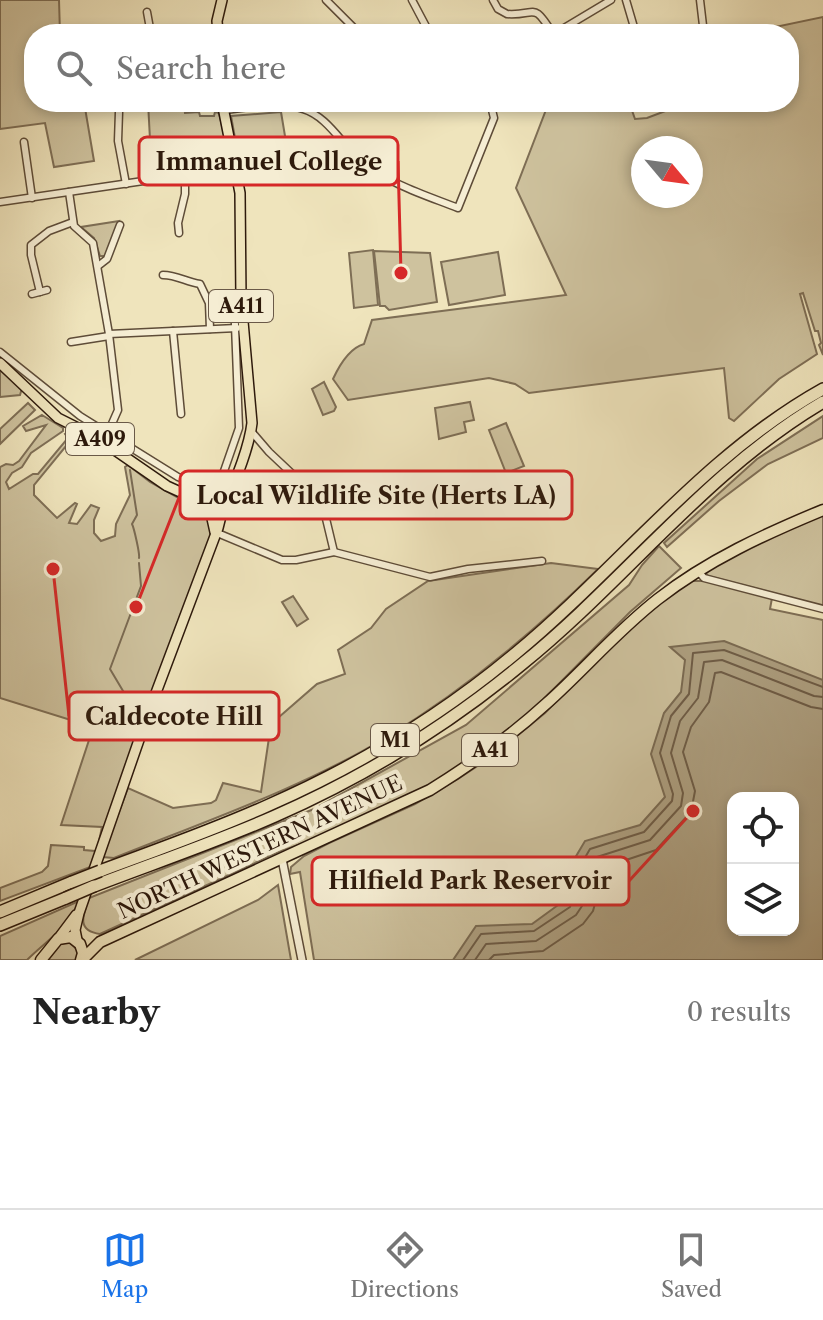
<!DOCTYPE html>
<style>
body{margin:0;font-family:"Libre Caslon Text",serif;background:#f2f2f2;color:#222}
.controls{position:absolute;right:24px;bottom:24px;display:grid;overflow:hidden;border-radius:16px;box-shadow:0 4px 12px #0003}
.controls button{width:72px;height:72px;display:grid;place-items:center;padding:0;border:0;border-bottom:2px solid #e0e0e0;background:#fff;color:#222;font:40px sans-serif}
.compass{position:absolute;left:631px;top:136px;width:72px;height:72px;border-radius:50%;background:#fff;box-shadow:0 4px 12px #0003;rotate:119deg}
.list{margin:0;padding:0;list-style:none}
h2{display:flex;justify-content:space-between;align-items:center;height:104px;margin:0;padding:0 32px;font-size:34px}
h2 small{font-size:26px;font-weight:400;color:#767676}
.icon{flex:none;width:44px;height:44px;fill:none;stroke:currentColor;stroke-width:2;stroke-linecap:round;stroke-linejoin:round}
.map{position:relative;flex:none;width:823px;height:960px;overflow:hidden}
.search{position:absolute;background:#fff;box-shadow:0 4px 12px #0003;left:24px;right:24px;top:24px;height:88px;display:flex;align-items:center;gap:20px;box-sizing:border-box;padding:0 28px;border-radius:32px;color:#767676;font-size:30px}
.sheet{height:248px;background:#fff}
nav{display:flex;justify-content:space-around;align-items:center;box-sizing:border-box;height:112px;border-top:2px solid #e0e0e0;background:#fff;font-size:22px;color:#767676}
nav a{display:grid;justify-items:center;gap:4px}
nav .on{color:#1a73e8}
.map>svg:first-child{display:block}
</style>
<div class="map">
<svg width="823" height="960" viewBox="0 0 823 960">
<rect width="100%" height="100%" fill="#efe4bc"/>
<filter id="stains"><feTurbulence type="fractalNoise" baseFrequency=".0025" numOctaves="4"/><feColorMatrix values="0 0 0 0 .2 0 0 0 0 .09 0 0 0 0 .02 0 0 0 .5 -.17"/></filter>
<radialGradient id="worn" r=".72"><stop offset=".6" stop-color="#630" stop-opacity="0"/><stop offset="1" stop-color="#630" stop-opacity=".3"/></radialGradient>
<!-- green -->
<g fill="#cec29e" stroke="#7e6e55" stroke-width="2" fill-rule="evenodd">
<path d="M0 0H59L60 34H34V102H84L94 161 54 167 45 123 0 129Z"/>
<path d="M823 17V355L819 345 821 343 818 331H815L803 293 800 294 817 354 779 379 734 421 729 418 724 368 529 393 515 384 489 378 348 400 333 379C339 366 350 348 364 344L372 320 566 295 516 188 549 102H629L635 119 647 118 689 102H789V34H742ZM691 148V196H643V148Z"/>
<path d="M148 102H184L185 113 199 112 200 116H214L215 112 219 113 233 172 152 177Z"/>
<path d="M281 112 292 178 243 182 231 116Z"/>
<path d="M119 221 106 256H100L94 238 81 227Z"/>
<path d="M373 250 378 305 354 308 349 253Z"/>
<path d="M374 251 430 253 437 302 389 310 385 306H380Z"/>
<path d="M498 252 505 295 449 305 441 262Z"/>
<path d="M0 370 22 388 20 395 0 397Z"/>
<path d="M324 382 336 407 334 411 323 415 312 389Z"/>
<path d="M470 402 474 420 464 422 466 432 439 439 435 408Z"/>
<path d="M28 403 35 410 0 444V429Z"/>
<path d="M42 415 63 428V431L31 453 22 467 12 473 6 482 9 489 33 474H38L68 438 65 434 69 431 73 434 71 440 34 485V495L57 518 75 503 77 504 69 523 77 524 91 505 99 508 94 520V533L101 541 115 536 116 524 130 495 125 467 128 465 150 482 207 514 212 533 102 840 99 841 102 827 61 825 91 734 90 726 0 698V467L6 464 13 465 19 461 46 425 26 431 23 426Z"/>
<path d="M823 416V438L768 464 719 501 667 547 664 543 757 459Z"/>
<path d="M506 423 524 466 506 473 489 430Z"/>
<path d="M823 514V606L708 576 706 573 724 558Z"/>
<path d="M659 546 681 568 630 612 517 726 452 774 333 832 279 852 100 934C76 931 83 915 89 898L314 809 466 725 629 585 642 565Z"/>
<path d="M551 563 598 569C534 632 463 691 385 738 300 789 206 821 114 858L102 857 128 788 173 808 211 803 216 800 223 783 261 792 271 724 317 684 345 674 338 650 371 628 386 609 428 581Z"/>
<path d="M690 581H705L772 598 770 609 823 620V960H314L300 872 290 874 291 867 304 856 329 843 415 804 458 779 491 757 545 713 634 622ZM733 798H793V930H733Z"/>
<path d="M293 596 308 619 297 626 282 602Z"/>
<path d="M51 845 84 847V850L95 851 97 854 93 866 0 901V888L42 872 48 866Z"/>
<path d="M278 885 291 960H135L258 900Z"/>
<path d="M79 901C70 927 46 941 27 960H0V936Z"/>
<path d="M70 942 79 952 77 960H46L60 944Z"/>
</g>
<!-- water -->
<path fill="#ad9f80" stroke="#7a6a52" stroke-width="2" fill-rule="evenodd" d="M724 641 823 680V960H453L476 926 532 924 565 900 575 858 585 841 640 825 665 797 651 754 664 713 681 692 685 660 670 647ZM793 798V930H733V798Z"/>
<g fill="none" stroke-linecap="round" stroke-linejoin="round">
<!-- shore -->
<g stroke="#6e5c46" stroke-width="2">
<path d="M463 960 481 934 534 931 570 907 583 861 590 849 644 832 672 801 673 794 660 753 671 716 689 694 693 653 724 650 823 687"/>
<path d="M475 960 486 944 536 941 576 915 582 906 592 865 597 857 650 840 681 806 683 793 671 753 680 721 698 698 704 662 722 660 814 696 823 697"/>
<path d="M489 960 494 955 543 951 583 924 593 911 605 867 656 850 691 812 695 791 683 752 691 727 709 702 715 673 721 672 811 707 823 709"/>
</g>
<!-- stream -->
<g stroke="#7a6a52" stroke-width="2">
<path d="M130 470 137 515 132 524C134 528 140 554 139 558"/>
<path d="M126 696 110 669 141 586 139 563"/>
<path d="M129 705 135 727"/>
</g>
<defs>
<g id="minor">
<path d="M326 0 360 34"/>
<path d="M412 0 430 34"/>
<path d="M493 0 498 9 507 14C537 16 532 0 553 34"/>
<path d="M626 0 636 34"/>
<path d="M700 0 704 34"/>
<path d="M147 12 151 34"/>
<path d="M554 34 611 0"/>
<path d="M223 110C249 108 278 100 303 109 329 117 342 146 363 162 391 185 425 195 458 208L494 118 492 110 486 102"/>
<path d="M119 112 118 141 126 184"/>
<path d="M24 142 32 198"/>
<path d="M69 192 74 226 93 243 109 334 118 410 107 435"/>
<path d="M0 202 150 180 237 174"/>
<path d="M179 233 178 223 185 194V178"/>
<path d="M98 266 107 259 120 225"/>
<path d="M163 275C177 275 186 282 200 284L209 303 210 329"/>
<path d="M40 292 31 255V245L49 231 73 222"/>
<path d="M32 294 47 290"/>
<path d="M173 331 181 414"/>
<path d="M109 334 237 328"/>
<path d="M71 342 109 336"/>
<path d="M0 352 80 416 178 477 200 485H207L223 474 239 428 234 299"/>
<path d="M251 431 269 452 322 502 334 552"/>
<path d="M215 532 282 560H296L334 552 430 577 468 569 542 561"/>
<path d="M698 571 704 578 823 609"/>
</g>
<path id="tertiary" d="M282 859 302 960"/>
<g id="primary">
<path d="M218 34 217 21 222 0"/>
<path d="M0 363 58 418 96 437 167 486 209 505"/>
<path d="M215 532 209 505C215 501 219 502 225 497 237 483 250 441 252 423L241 299 240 193 222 102"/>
<path d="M58 939 76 915"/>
<path d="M77 940 75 930 79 913 148 714 218 528 221 516 218 502"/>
</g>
<g id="trunk">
<path d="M41 960 58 939 71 937 80 944 83 953 81 960"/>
<path d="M82 960 100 942 430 790C472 764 511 736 547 703 585 669 617 631 658 599 708 560 765 534 823 510"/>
</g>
<g id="motorway">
<path d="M100 871C156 850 214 830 269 805 358 766 442 715 516 653 620 567 703 456 823 389"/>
<path d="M94 886C154 863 216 842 275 816 364 777 447 726 522 664 626 580 706 471 823 402"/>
<path d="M0 912 72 882"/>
<path d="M0 925 66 898"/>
</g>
</defs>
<!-- minor casing -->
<use href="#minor" stroke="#5e4c38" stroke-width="9"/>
<!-- tertiary casing -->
<use href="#tertiary" stroke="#5e4c38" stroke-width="10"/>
<!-- primary casing -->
<use href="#primary" stroke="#2e1a0c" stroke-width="12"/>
<!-- trunk casing -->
<use href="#trunk" stroke="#2e1a0c" stroke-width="13"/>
<!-- motorway casing -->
<use href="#motorway" stroke="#2e1a0c" stroke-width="14"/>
<!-- minor -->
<use href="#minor" stroke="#f5edd3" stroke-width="6"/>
<!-- tertiary -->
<use href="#tertiary" stroke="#f5edd3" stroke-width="7"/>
<!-- primary -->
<use href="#primary" stroke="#efe4bc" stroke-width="9"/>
<!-- trunk -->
<use href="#trunk" stroke="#efe4bc" stroke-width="10"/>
<!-- motorway -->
<use href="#motorway" stroke="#efe4bc" stroke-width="11"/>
<defs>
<g id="motorway-bridge">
<path d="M72 882 100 871"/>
<path d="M66 898 94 886"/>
</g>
</defs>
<!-- motorway-bridge casing -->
<use href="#motorway-bridge" stroke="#2e1a0c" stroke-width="14" stroke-linecap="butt"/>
<!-- motorway-bridge -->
<use href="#motorway-bridge" stroke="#efe4bc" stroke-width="11"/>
</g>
<g text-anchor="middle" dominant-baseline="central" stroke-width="8" stroke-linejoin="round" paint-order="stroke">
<!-- shield labels -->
<g fill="#f5edd3" stroke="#6a5948" stroke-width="2">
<rect x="209" y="290" width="64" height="32" rx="6"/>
<rect x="66" y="423" width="68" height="32" rx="6"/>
<rect x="371" y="724" width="48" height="32" rx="6"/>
<rect x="462" y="734" width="56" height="32" rx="6"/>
</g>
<g font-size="20" font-weight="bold" fill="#2e1a0c">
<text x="241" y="306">A411</text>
<text x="100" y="439">A409</text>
<text x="395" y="740">M1</text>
<text x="490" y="750">A41</text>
</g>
<!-- street labels -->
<g font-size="22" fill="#2e1a0c" stroke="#f5edd3">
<text transform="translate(260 847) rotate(-25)">NORTH WESTERN AVENUE</text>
</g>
</g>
<!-- callouts -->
<path fill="none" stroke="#d62828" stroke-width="3" d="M401 273L398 161M136 607L180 495M53 569L69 716M693 811L629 881"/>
<g fill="#d62828" stroke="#f5edd3" stroke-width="3">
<circle cx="401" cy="273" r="8"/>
<circle cx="136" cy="607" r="8"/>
<circle cx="53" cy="569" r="8"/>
<circle cx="693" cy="811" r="8"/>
</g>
<g fill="#f5edd3" stroke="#d62828" stroke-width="3">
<rect x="139" y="137" width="259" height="48" rx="8"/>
<rect x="180" y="471" width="392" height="48" rx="8"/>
<rect x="69" y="692" width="210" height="48" rx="8"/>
<rect x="312" y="857" width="317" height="48" rx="8"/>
</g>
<g font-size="24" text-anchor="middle" font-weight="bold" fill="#2e1a0c">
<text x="269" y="170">Immanuel College</text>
<text x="376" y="504">Local Wildlife Site (Herts LA)</text>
<text x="174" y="725">Caldecote Hill</text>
<text x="470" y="889">Hilfield Park Reservoir</text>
</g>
<rect width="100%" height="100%" filter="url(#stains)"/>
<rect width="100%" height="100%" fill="url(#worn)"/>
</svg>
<div class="controls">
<button><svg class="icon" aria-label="locate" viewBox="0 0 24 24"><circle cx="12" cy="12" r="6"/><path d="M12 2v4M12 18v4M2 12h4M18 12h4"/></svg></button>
<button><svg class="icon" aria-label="layers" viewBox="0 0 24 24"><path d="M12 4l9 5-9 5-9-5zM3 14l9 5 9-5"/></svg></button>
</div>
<svg class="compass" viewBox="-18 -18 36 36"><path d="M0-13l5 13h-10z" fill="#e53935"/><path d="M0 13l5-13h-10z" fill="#767676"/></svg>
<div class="search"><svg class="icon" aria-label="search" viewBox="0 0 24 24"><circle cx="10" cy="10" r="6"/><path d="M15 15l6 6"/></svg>Search here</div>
</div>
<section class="sheet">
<h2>Nearby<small>0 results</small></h2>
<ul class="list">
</ul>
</section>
<nav>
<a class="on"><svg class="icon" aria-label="map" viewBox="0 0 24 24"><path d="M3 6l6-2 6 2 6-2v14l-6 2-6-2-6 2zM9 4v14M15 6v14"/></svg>Map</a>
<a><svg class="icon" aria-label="directions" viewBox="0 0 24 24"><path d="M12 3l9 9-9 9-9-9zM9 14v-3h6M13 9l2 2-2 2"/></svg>Directions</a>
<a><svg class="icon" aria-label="saved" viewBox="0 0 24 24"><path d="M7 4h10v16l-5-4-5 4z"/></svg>Saved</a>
</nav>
